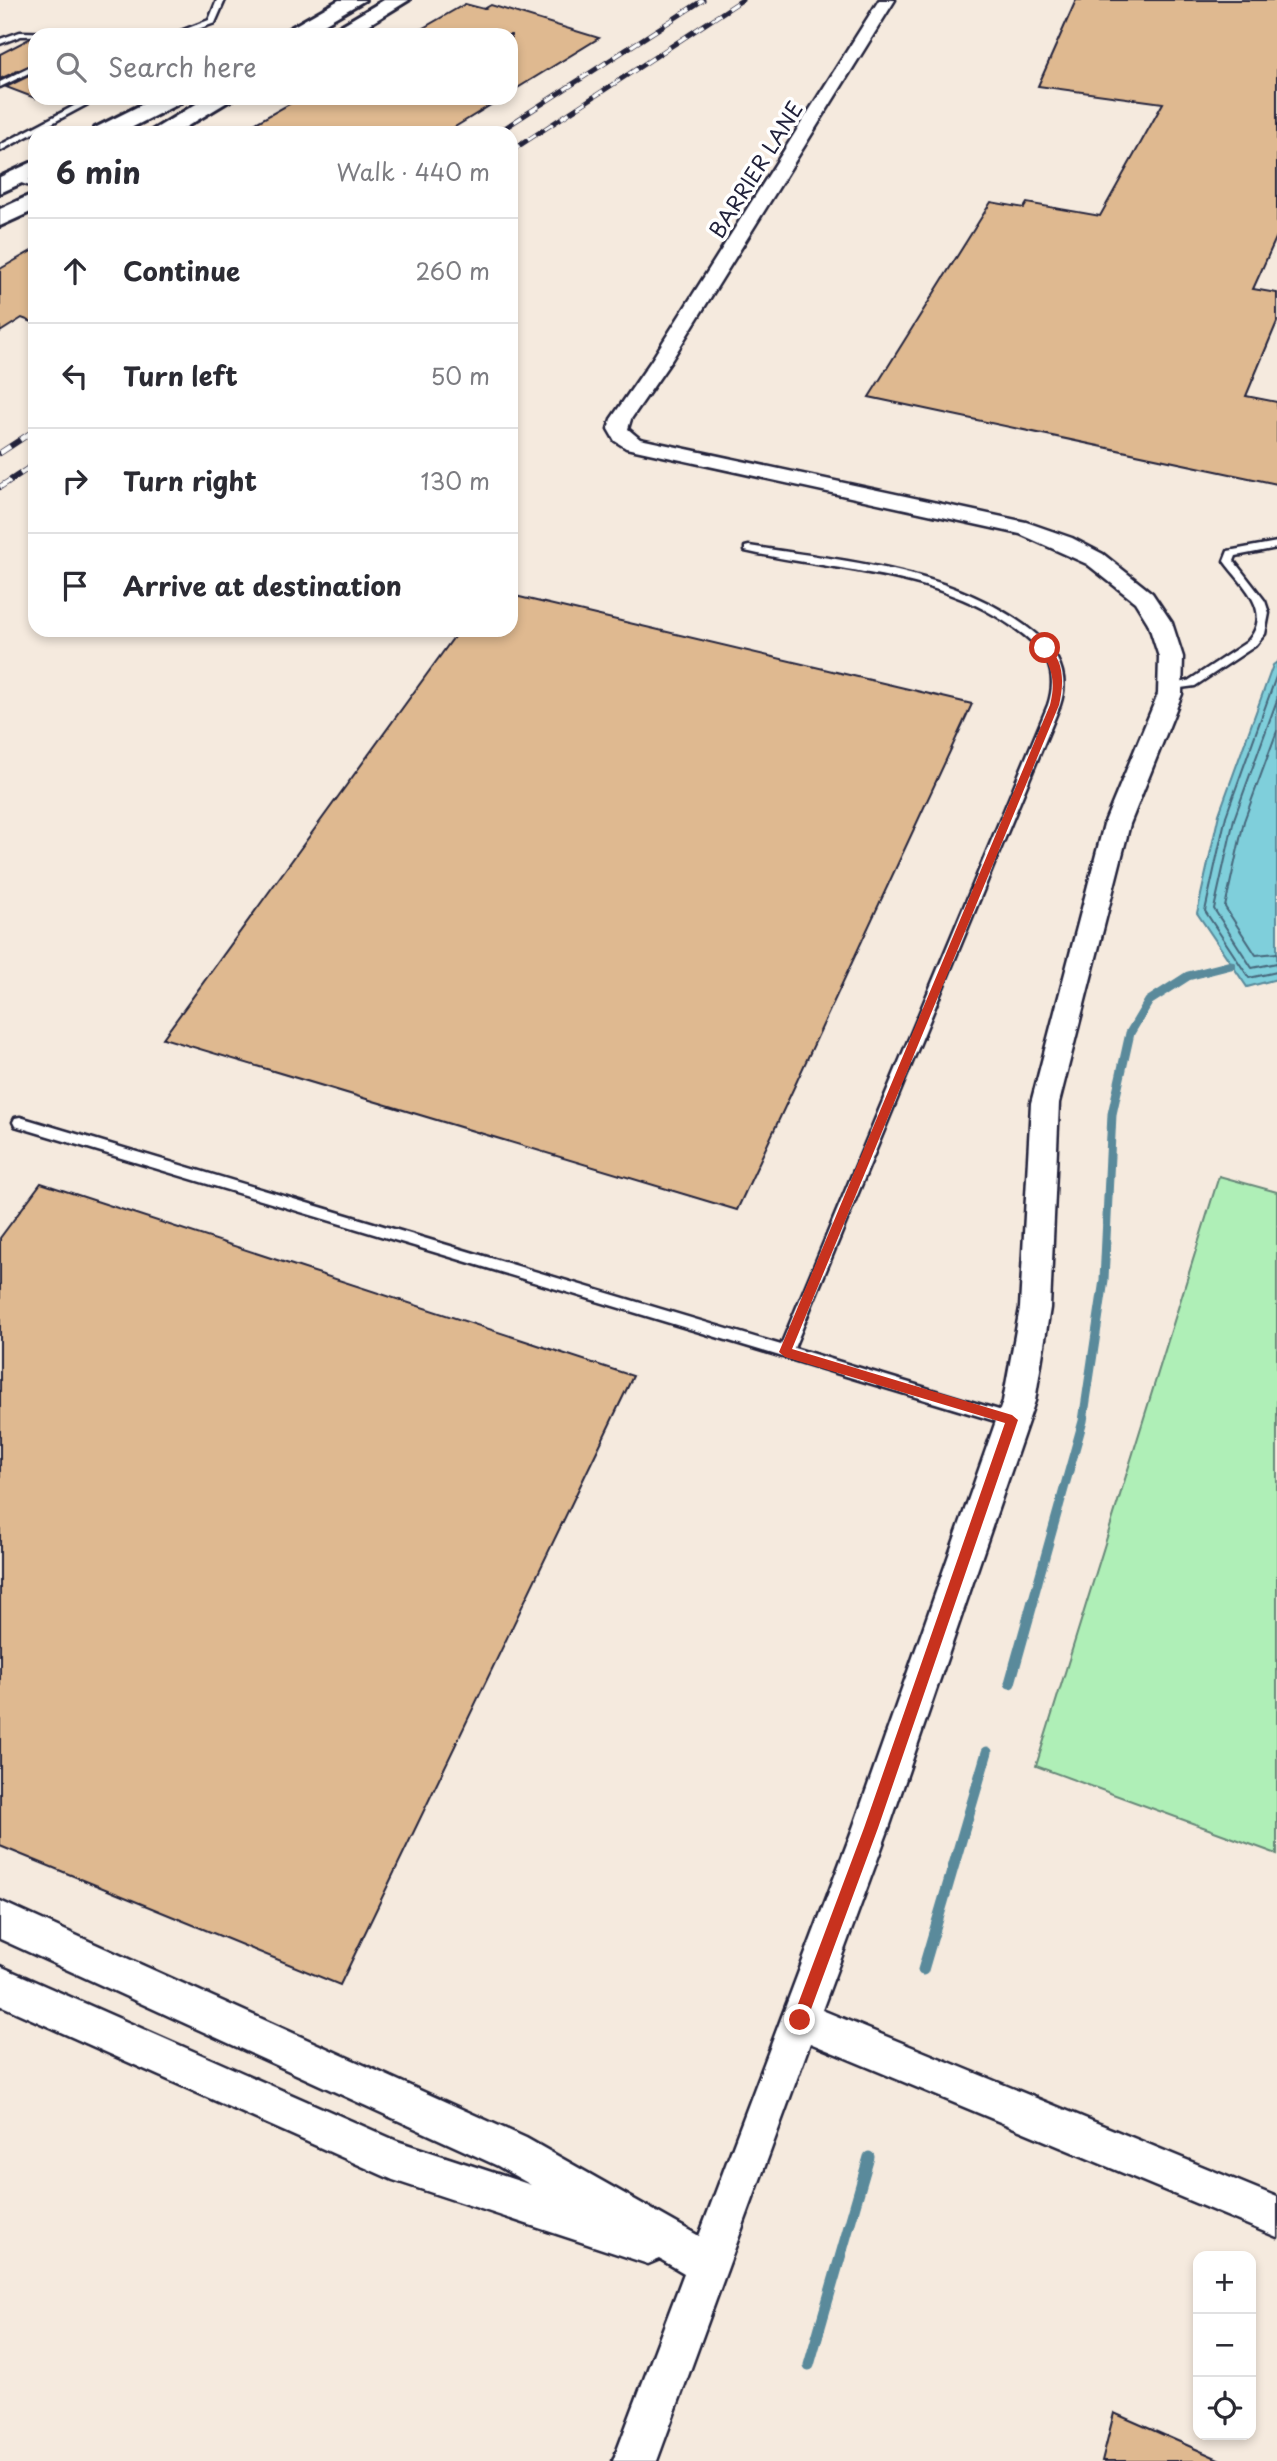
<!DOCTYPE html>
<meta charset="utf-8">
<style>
body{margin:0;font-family:"Playpen Sans",sans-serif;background:#f7f7f7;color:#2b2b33}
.controls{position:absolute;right:21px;bottom:21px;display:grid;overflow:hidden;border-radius:14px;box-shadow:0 4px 10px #0003}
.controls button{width:63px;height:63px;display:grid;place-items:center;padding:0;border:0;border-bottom:2px solid #e1e1e2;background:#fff;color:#2b2b33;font:35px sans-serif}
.stop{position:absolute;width:21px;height:21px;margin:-16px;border:5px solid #c8321e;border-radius:50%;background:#fff}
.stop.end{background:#c8321e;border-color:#fff;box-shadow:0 2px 7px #0008}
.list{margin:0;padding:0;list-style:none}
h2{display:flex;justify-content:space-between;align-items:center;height:91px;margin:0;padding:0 28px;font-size:30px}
h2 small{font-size:23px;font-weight:400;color:#7c7c81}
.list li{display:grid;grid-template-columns:46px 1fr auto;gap:21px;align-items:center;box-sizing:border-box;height:105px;padding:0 28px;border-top:2px solid #e1e1e2}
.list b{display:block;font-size:26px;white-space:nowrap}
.list em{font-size:23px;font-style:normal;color:#7c7c81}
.icon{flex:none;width:38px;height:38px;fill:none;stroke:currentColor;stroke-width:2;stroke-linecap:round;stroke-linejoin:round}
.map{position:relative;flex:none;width:1277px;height:2461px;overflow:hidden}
.search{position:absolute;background:#fff;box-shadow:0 4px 10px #0003;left:28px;top:28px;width:490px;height:77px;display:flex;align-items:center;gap:18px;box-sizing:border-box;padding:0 24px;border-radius:21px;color:#7c7c81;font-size:26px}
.panel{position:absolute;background:#fff;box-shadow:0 4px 10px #0003;left:28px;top:126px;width:490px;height:511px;border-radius:21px}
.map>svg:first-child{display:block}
</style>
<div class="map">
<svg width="1277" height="2461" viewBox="0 0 1277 2461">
<rect width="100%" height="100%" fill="#f5eade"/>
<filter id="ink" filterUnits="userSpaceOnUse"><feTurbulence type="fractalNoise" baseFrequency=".0143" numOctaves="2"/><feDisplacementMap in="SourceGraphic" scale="14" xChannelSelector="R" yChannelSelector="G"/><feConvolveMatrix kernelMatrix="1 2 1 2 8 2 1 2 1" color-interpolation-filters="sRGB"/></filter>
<g filter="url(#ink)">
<!-- green -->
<path fill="#afefb7" stroke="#688879" stroke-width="2" d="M1219 1176 1277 1192V1854L1036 1766Z"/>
<!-- water -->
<path fill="#7fcfdb" stroke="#5a8a9b" stroke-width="2" d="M1277 662V979L1247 987 1197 913 1219 814 1273 665Z"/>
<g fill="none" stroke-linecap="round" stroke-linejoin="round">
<!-- shore -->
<g stroke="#47677b" stroke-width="2">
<path d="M1277 674 1226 816 1205 911 1249 978 1277 972"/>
<path d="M1277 700 1234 819 1214 909 1252 968 1277 963"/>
<path d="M1277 731 1244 821 1225 907 1256 955 1277 953"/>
</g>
<!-- stream-far1 -->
<path stroke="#5a8a9b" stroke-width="9" d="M1032 1603 1083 1421 1104 1280 1112 1114 1130 1033 1149 1001 1188 976 1231 965"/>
<!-- stream -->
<g stroke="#5a8a9b" stroke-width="11">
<path d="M1010 1683 1033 1601"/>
<path d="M923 1970 987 1752"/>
<path d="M809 2365 869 2157"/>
</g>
</g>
<!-- building -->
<g fill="#dfb990" stroke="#22223b" stroke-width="2">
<path d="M1076 0H1277V236L1253 289 1277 293V322L1246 396 1277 402V484L869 397 991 202 1024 208 1027 203 1100 216 1163 103 1038 86Z"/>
<path d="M465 4 484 9 491 5 599 38 511 92V35H411Z"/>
<path d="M31 38H35V63L0 79V54Z"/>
<path d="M35 73V98L6 87Z"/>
<path d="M300 98H502L445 133H238Z"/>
<path d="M35 249V323L22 318 0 332V269Z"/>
<path d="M511 595 972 704 737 1210 163 1038 459 630H511Z"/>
<path d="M41 1183 633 1376 340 1985 0 1846V1238Z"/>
<path d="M1114 2413 1223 2461H1102Z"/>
</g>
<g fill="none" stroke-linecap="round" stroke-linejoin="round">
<defs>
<g id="lane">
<path d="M217 0H225L215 23 181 35H170L209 20Z"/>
<path d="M20 32 65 33 69 35 21 36 0 44V39Z"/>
<path d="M35 65V70L0 87V82Z"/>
<path d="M89 98H99L0 151V145Z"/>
<path d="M16 175 35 182V188L13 180 12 178Z"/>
<path d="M1277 542V548L1236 556 1234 561 1265 601 1269 613 1265 634 1255 646 1195 686 1166 690V686L1188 681 1247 642C1275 611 1242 586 1224 561L1228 551Z"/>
<path d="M749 546C842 561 945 568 1024 625 1052 645 1072 669 1060 705L794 1348 1012 1414 1017 1416 1019 1420 1017 1424 1012 1426 15 1126 13 1122 15 1118 20 1117 781 1345 1048 705C1060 669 1044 649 1016 629 936 571 838 572 745 551V547Z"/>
</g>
<path id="street" d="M879 0H895L671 361 631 419 628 429 640 439 1026 522 1072 538 1103 554 1152 593 1172 623 1183 657 1182 694 1130 824 1059 1103 1050 1308 1035 1401 889 1828 822 2010 1277 2197V2237L810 2043 657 2461H613L684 2273 660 2259 648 2264 393 2180 0 2005V1966L397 2141 531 2185 498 2166 0 1939V1901L526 2138 699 2236 853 1828 1003 1401 1020 1308 1031 1103 1104 824 1158 694 1159 657 1148 623 1135 602 1087 564 1020 534 626 448 615 441 608 429 611 419 651 361Z"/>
<g id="highway">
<path d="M339 0H365L305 35H278Z"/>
<path d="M384 0H409L352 35H325Z"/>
<path d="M155 98H183L180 103 121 133H92L95 128Z"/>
<path d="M206 98H234L176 133H148Z"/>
<path d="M35 161V177L0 193V177Z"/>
<path d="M35 193V210L0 226V209Z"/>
</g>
</defs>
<!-- lane casing -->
<use href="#lane" stroke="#22223b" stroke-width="5"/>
<!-- street casing -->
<use href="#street" stroke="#22223b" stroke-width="5"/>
<!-- highway casing -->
<use href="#highway" stroke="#22223b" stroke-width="6"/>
<!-- lane -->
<use href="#lane" fill="#fff" fill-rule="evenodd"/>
<!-- street -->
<use href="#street" fill="#fff" fill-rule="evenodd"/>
<!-- highway -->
<use href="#highway" fill="#fff" fill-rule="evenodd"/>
<defs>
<g id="rail-far1">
<path d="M497 133 703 0"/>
<path d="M511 151 742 0"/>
</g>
<g id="rail">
<path d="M0 453 35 430"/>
<path d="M0 487 35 464"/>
</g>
</defs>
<!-- rail-far1 casing -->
<use href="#rail-far1" stroke="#22223b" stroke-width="5"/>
<!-- rail casing -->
<use href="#rail" stroke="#22223b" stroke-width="6"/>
<!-- rail-far1 -->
<use href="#rail-far1" stroke="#fff" stroke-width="3.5" stroke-dasharray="10" stroke-linecap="butt"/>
<!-- rail -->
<use href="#rail" stroke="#fff" stroke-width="4.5" stroke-dasharray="12" stroke-linecap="butt"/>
</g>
</g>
<!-- route -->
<path fill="#c8321e" d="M1045 645C1065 658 1064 684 1059 705L792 1349 1012 1415 1018 1420 878 1828 807 2020 800 2027 792 2020 864 1828 1005 1423 785 1357 779 1352 1050 705C1056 681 1052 669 1040 648Z"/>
<g text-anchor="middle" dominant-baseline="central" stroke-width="7" stroke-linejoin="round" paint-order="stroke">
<!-- far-street labels -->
<g font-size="21" fill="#22223b" stroke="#fff">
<text transform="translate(755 169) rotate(-58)">BARRIER LANE</text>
</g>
</g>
</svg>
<div class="controls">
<button>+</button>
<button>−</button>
<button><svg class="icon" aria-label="locate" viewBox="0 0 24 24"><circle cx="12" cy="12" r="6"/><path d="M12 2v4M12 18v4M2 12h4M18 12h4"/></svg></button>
</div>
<div class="stop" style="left:1045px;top:648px"></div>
<div class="stop end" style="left:800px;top:2020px"></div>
<div class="search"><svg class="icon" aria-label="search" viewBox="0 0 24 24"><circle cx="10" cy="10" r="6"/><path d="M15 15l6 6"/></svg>Search here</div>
<section class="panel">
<h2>6 min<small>Walk · 440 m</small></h2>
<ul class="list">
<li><svg class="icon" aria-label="ahead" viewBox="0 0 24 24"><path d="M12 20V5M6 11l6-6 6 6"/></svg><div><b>Continue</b></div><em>260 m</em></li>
<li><svg class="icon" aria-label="left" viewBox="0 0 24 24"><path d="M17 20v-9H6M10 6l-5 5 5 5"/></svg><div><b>Turn left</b></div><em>50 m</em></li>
<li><svg class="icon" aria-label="right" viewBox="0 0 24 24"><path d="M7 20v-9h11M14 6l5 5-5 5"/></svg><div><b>Turn right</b></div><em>130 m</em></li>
<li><svg class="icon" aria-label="arrive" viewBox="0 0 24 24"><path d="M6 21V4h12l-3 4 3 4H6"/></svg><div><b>Arrive at destination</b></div></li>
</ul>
</section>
</div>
